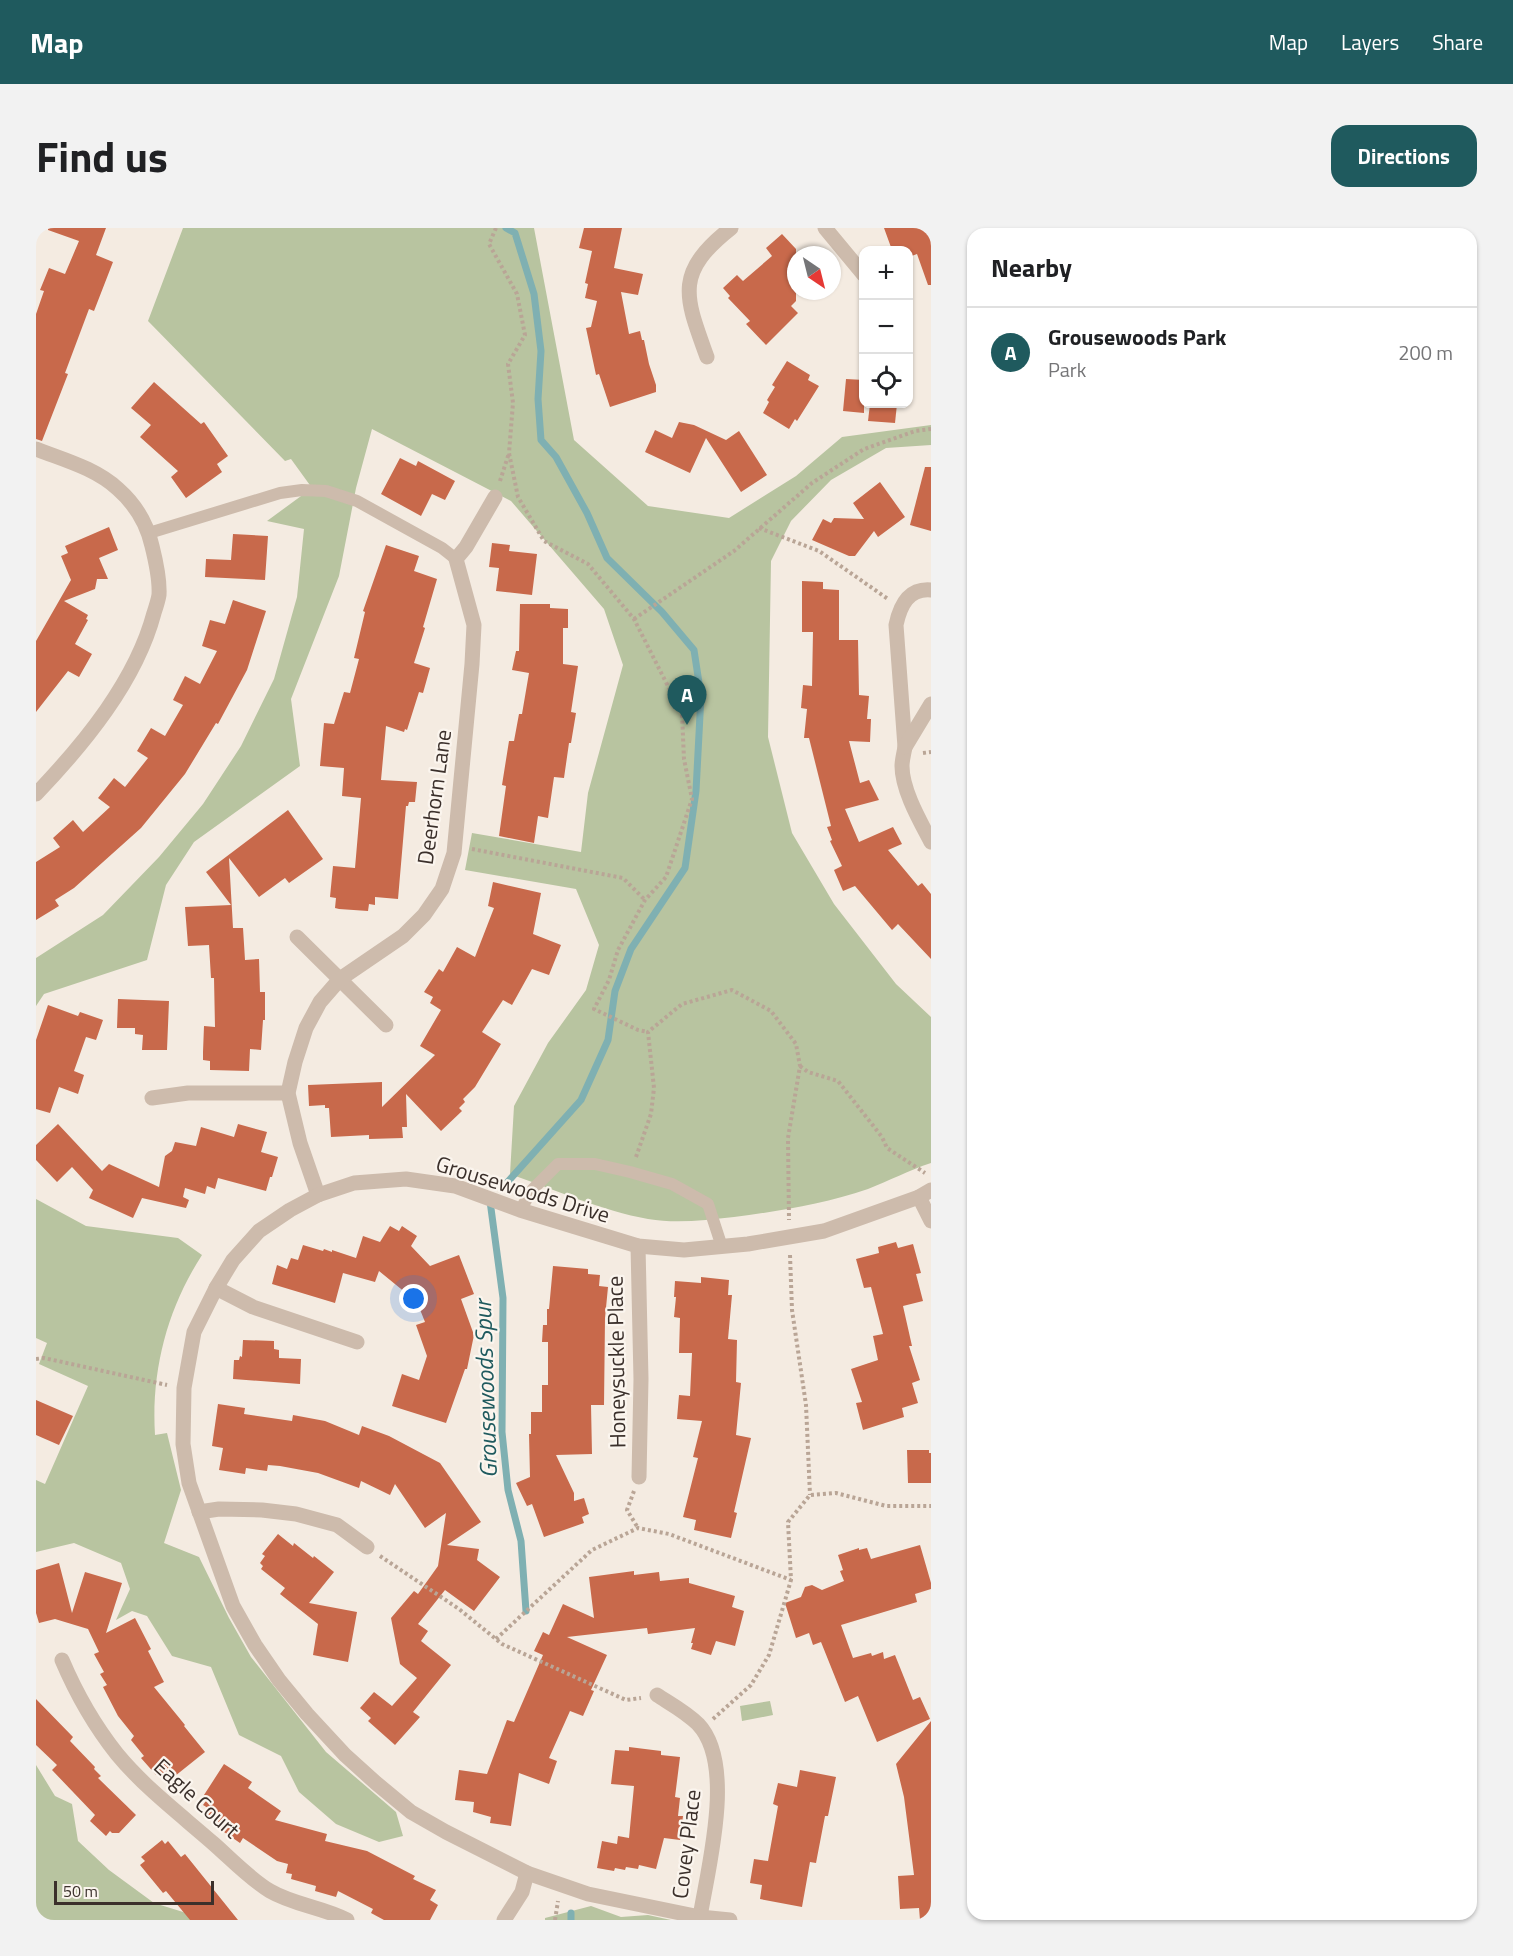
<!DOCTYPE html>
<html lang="en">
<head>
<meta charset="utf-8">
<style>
  :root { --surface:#fff; --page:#f2f2f2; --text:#202124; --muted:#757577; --line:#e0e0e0; --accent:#1f5a5e }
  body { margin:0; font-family:"Titillium Web",sans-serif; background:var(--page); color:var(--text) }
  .controls { position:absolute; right:18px; top:18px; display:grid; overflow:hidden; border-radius:12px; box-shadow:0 2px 4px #0004 }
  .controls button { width:54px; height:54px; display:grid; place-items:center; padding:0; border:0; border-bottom:2px solid var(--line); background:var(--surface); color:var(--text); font:30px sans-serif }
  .compass { position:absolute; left:751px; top:18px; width:54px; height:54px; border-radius:50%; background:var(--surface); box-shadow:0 2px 4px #0004; rotate:145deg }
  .scale { position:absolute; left:18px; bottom:15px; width:160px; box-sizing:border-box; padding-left:6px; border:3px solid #3b302b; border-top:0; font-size:16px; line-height:21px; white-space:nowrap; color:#3b302b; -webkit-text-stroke:4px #fbf5ee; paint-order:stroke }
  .you { position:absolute; left:378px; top:1071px; width:21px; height:21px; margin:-15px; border:4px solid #fff; border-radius:50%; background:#1a73e8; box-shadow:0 0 0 9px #1a73e833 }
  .badge { display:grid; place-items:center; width:39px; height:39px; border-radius:50%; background:var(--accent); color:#fff; font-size:20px; font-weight:700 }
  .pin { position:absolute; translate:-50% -50px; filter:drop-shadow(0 2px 3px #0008) }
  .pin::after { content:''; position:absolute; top:32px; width:21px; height:18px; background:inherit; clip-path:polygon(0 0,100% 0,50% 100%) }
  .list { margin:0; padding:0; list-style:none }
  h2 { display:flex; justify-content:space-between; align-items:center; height:78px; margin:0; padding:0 24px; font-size:26px }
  h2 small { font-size:20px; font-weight:400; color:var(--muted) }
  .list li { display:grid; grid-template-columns:39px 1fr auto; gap:18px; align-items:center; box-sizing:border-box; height:90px; padding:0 24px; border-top:2px solid var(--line) }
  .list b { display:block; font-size:22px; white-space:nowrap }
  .list p { margin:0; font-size:20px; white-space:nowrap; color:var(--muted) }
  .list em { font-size:20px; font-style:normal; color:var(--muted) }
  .icon { flex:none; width:33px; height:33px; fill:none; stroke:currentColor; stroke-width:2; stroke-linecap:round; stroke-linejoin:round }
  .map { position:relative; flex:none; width:895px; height:1692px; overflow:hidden; border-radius:18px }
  header { display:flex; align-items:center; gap:36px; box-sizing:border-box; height:84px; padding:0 30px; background:var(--accent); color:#fff }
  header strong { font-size:28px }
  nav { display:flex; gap:33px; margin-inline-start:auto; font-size:21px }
  .intro { display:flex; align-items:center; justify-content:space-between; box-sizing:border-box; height:144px; padding:0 36px }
  h1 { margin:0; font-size:42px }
  .button { padding:15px 27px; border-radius:18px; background:var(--accent); color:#fff; font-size:21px; font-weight:700 }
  main { display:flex; gap:36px; padding:0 36px }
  aside { flex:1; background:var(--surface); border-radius:18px; box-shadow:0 2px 4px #0004 }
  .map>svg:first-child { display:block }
</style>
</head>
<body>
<header>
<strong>Map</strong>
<nav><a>Map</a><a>Layers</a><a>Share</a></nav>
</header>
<div class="intro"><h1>Find us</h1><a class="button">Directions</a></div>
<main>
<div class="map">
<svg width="895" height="1692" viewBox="0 0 895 1692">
  <rect width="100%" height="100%" fill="#f4ebe1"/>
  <g fill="#b8c4a0">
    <path d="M147,0h351l40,212 74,66 81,12 67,-42 46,-39 89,-12v20l-45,3 -55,32 -40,41 -20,40 -3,176 24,96 42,71 62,80 35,33v146c-22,7 -42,18 -63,26 -44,15 -88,22 -134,28 -29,3 -57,7 -86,2 -45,-8 -95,-30 -138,-45l4,-68 34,-63 38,-53 13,-45 -23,-56 -111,-19 7,-37 109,19 7,-59 35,-128 -19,-56 -93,-108 -139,-72 -16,59 -17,88 -48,123 9,67 -106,76 -28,43 -19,75 -103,34 -8,12v-48l67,-43 56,-58 44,-53 38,-58 33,-67 23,-82 7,-68 -37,-8 45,-33 -21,-29 -6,2 -137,-140z"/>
    <path d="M0,971l50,27 92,12 24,17c-35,54 -51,116 -47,180l12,-2 14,57 -17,53 35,14 30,61 22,39 75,95 70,60 7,24 -24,6 -43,-18 -37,-32 -18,-36 -42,-21 -28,-68 -39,-11 -25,-40 -15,-5 -16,9 14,-31 -9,-26 -47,-20 -38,9v-72l9,4 43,-98 -49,-22 8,-21 -11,-5z"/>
    <path d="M734,1473l3,14 -31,6 -2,-15z"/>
    <path d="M0,1537l19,31 17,8 6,37 31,29 45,33 55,17h-173z"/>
    <path d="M555,1678l30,11 27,-2 23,5h-126v-2z"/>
  </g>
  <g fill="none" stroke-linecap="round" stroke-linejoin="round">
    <g stroke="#7fb0b2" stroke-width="7">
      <path d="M468,958l77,-86 27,-60 7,-49 16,-42 54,-81 11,-77 5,-95 -7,-46 -32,-38 -55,-54 -20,-45 -31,-56 -15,-17 -3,-41 3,-48 -7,-57 -19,-61 -9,-5"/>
      <path d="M454,973l13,97 -1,134 6,58 13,51 5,70"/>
      <path d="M535,1692v-7"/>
    </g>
  </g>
  <g fill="#c8694b">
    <path d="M12,0h58l-10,27 17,7 -19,49 -5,-2 -24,64 3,1 -26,67 -6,-2v-125l8,-23 -4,-1 9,-22 16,6 14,-33 -31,-11z"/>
    <path d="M548,0h38l-8,40 29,6 -5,21 -17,-3 8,42 11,-3 2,9h2l5,24 7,21v7l-46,15 -11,-33 -3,1 -10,-47 5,-1 6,-26 -12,-3 3,-14 -3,-1 7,-32 -13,-3z"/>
    <path d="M848,0h47v57h-3l-11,-31 -8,3v-7h-17z"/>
    <path d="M746,6l14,15v52l-5,5 7,7 -32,32 -20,-21 4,-3 -22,-23 2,-2 -7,-8 14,-13 6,6 29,-25 -6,-8z"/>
    <path d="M751,133l23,14 -2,5 11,6 -22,35 -2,-2 -6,10 -26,-16 6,-11 -2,-2 8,-13 -3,-2z"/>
    <path d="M810,151l18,1v33l-21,-2z"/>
    <path d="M118,154l47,42 3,-2 24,34 -11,8 5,8 -36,26 -15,-21 7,-6 -38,-34 11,-12 -20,-17z"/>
    <path d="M834,176h27l-2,19 -27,-2z"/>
    <path d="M643,194l15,3 32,15 13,-9 28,44 -26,17 -35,-54 -16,35 -45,-21 10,-22 17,8z"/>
    <path d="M364,230l16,8 2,-5 37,20 -10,19 -13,-6 -11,22 -40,-22z"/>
    <path d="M889,239h6v64l-21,-6z"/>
    <path d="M844,254l25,35 -27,20 -4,-6 -19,25h-6l-37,-16 11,-21 8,4 3,-5 30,1 -11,-16z"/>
    <path d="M73,299l9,23 -19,8 9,21h-11l-2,10 -31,12 24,14 -2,4 2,1 -13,24 17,10 -13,23 -11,-6 -32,41v-71l35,-61 -10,-24 7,-3 -3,-7z"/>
    <path d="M197,306l35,2 -3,44 -60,-3 1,-18 25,1z"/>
    <path d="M456,315l18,2 -1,6 28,3 -5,41 -36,-4 3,-23 -10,-1z"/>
    <path d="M350,317l33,11 -5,15 23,8 -14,48 2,1 -11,35 16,5 -7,25 -4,-1 -12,38 -2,-1 -1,3 -18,-6 -5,54 36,2 -2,20h-6l-1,4h-2l-8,93 -23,-2v8l-6,-1 -1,7 -29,-2 -4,-1 1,-10 -6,-1 3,-31 22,2 6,-70 -19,-2 2,-28 -24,-2 4,-43 10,1 10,-32 6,1 9,-34 -5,-1 11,-46 -2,-1z"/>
    <path d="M766,353l21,1v7l16,1v50h19l1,55 10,1 -2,23h4l-1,23 -21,-1 11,42 9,-3 10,20 -34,9 14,33 34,-15 9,17 -14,6 30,36 4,-3 9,11v65l-33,-35 -6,6 -37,-44 -12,5 -9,-21 8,-4 -12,-25 2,-1 -5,-13 4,-1 -22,-88h-5l3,-29 -6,-1 2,-23 9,1 1,-54h-11z"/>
    <path d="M197,372l33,11 -19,59 -29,54 -2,-1 -31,51 -44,54 -67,60 -19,12 4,6 -23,14v-58l24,-15 -7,-9 20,-18 10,12 27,-25 -12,-9 16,-20 11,9 23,-29 -11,-7 14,-23 14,8 18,-31 -10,-5 12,-24 15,8 17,-33 -15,-5 8,-26 15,4z"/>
    <path d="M484,376h30v4l18,1v19h-5v36l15,2 -7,46 5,1 -5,30h-2l-5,35 -10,-1 -6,41 -10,-2 -4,27 -35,-7 7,-50 -4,-1 7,-44h5l5,-27h3l7,-41 -17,-3 4,-19h3z"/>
    <path d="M252,582l35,49 -34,24 -4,-5 -26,19 -30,-39 4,70h10l2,32 14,-1 1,33h5v28h-2l-2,30 -11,-1 -1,22 -39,-1v-9l-7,-1v-8l1,-26 11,1 -1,-49h-3l-2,-33 -21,1 -3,-39 46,-2 -25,-33z"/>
    <path d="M457,654l48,11 -8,41 28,11 -12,30 -17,-6 -20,36 -9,-5 -21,32 19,12 -26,43 -12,12 2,3 -6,6 3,3 -21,20 -35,-37 1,33h-5l1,11 -34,1v-4l-38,2 -2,-29h-4v-3l-16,1 -1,-21 74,-3v25l53,-52 -15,-9 21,-36 -11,-7 3,-6 -9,-5 15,-23 4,3 14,-25 18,10 19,-49 -6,-2z"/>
    <path d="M82,771l51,2 -2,49h-25l1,-15 -8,-1v-6h-18z"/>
    <path d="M12,777l30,11 2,-4 23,8 -7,20 -10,-3 -12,34 10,4 -6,19 -19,-7 -9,26 -14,-4v-69z"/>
    <path d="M22,896l44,47 7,-7 50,23 6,-31 7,-5 3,-9 21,4 5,-19 33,10 4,-13 29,8 -6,20 17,5 -6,20h-2l-4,14 -48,-13 -3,11 -8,-3 -2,8 -20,-6 -2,9 6,3 -3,8 -44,-10 -9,20 -44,-20 4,-8 -21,-23 -15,15 -21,-22v-15z"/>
    <path d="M354,998l9,5 3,-5 15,10 -6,10 19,20 29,-11 15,39 -13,5 13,36 -7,34h-2l-19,54 -54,-17 10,-32 17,6 8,-24 -11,-31 9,-3 -8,-20 -38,-31 -4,11 -32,-9 -8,30 -63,-19 5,-19 10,4 4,-11 7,2 5,-15 20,6 1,-2 8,3v-2l24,8 7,-22 17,6z"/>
    <path d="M860,1014l2,6 15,-4 8,29 -5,1 7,27 -20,5 9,40h-3l11,34 -8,3 6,20 -16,5 2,9 -41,13 -7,-27 6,-1 -11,-33 27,-9 -5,-24 10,-2 -12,-47 -7,1 -8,-29 23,-6 -1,-6z"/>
    <path d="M517,1038l35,3v5l12,1 -1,11 9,1 -3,31 -1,87h-13l1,49 -36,1 18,38v8l10,-3 5,16 -7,3 2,6 -40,14 -12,-33 -5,2 -11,-23 14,-6 -1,-43h2v-22h11v-27h6v-43h-6l1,-17h4v-16h2z"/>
    <path d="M665,1049l28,3 -1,15h4l-4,44 9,1 -1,42 5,1 -5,52 15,3 -17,74 3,1 -6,25 -37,-8 2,-10 -13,-3 15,-59 -5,-1 9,-36 -25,-2 2,-24 11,1 2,-43h-13l1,-35 -6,-1 2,-20h-2l1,-16 26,2z"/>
    <path d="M207,1112l31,1v8l5,1v8l22,1 -1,25 -67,-5 1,-19h5l1,-4 2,1z"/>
    <path d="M0,1172l37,16 -14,29 -23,-10z"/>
    <path d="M182,1176l27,4 -1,6 48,7 1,-6 32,6 34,14 3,-9 27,10 51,27 41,59 -34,23 32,4 -2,11 23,17 -26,34 -29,-21 -27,34 10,7 -7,10 30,24 -38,47 7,5 -25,28 -27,-24 3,-3 -11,-10 14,-16 18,14 25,-28 -17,-14 -9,-46 23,-27 4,3 20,-28 8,-53 -21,15 -30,-44 -5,11 -29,-14 -2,7 -41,-15 -38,-7 -12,-1 -1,6 -21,-3 -1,6 -26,-4 4,-22 -11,-2z"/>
    <path d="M871,1222h22v3h2v30h-23z"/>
    <path d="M242,1306l15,12 1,-3 19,15 1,-2 20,16 -25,31 48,9 -9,50 -35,-7 5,-31 -38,-30 5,-6 -24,-19 2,-3 -3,-3 5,-7 -3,-2z"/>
    <path d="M884,1317l11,38v6l-16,5 2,8 -76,23 12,33 18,-5 1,3 11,-4 1,7 11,-4 18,45 7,-3 10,22 -53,23 -19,-46 -13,6 -24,-60 -8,3 -4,-12 -13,5 -11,-35 16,-6 4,-10 7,-2 10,5 22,-9 -4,-10 3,-1 -5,-15 21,-7v2l8,-2 4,11z"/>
    <path d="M23,1335l13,50 13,-41 37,11 -16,50 29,-15 16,31 -3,2 16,31 -10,5 31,38 -1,1 21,26 -30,24 -4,-4 -7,6 -5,-6 -3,3 -15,-17 3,-2 -13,-16 3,-4 -16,-20 -15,-29 4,-2 -7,-11 4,-2 -10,-18 5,-2 -11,-23 -33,-10 -16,4 -3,-10v-43z"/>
    <path d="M598,1343v4l25,-3 1,9 29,-3v5l46,13 -3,11 12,4 -9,35 -19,-5 -5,14 -20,-6 2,-6h-2l4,-15 -47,6 -1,-6 -80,9 40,18 -16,35 3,1 -11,25 -13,-5 -21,47 8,3 -8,23 -30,-11 -8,53 -21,-3 1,-6 -18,-5 1,-10 -19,-2 4,-30 28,4 20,-54 7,2 29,-67 -9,-4 9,-19 6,3 14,-31 31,14 -5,-41z"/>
    <path d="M0,1471l37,38 -3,4 25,26 -1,2 7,7 -3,2 38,37 -17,18h-7l-2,-2 -4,5 -16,-15 5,-6 -43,-45 5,-5 -21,-20z"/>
    <path d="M895,1493v198l-11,1 -1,-12 -19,1 -2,-33 16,-1 -10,-78 -8,-33z"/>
    <path d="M593,1519l32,4v4l19,2 -5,40 5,1 -2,18h5l-3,24 -16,-2 -8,31 -17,-4 -1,4 -12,-2 -1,3 -10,-2 -1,3 -17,-3 5,-27 15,3 1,-8 11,2 5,-52 -23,-2 4,-34 14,1z"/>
    <path d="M188,1536l28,18 -4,6 33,23 -6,9 52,14 -2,7 42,10 48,25 -2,3 23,11 -6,10 8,5 -8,15h-46l-13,-7 2,-4 -35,-18 -2,6 -21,-6 1,-5 -25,-7 1,-5 -6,-1 2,-9 -11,-3 -34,-23 -3,5 -16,-11 3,-4 -22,-15 3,-5 -5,-3 5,-7 -4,-3z"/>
    <path d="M764,1542l36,7 -8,39h-3l-9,47 -6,-1 -8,45 -42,-8 2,-14 -12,-2 4,-24 14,2 10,-55 -5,-2 5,-21 19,4z"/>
    <path d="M126,1612l3,4 3,-3 13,16 4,-3 53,66h-48l-24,-29 -3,2 -23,-28 5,-4 -4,-4z"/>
  </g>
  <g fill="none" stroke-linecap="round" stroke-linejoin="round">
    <g stroke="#b9a596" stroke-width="4" stroke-dasharray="3 3" stroke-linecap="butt">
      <path d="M460,0l-7,16 28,50 8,41 -17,29 5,39 -4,50 9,44 26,44 44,23 46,55 48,95 2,45 8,40 -26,78 -21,23 -27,50 -9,30 -15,29 44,21 10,2"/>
      <path d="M464,253l9,-28"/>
      <path d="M723,300l60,23 69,48"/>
      <path d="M598,391l100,-68 78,-68 52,-34 51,-18 16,-2"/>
      <path d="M887,525l8,-1"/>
      <path d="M436,621l151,29 22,22"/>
      <path d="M764,838l8,6 30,9 44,56 5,11 38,25"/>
      <path d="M600,929l15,-43 3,-26 -6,-56 34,-28 50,-14 39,21 25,33 4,22 -12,72 1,82"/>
      <path d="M754,1027l2,55 14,95 4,90"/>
      <path d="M0,1131l8,-1 123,27"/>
      <path d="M598,1263l-7,19 11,18"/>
      <path d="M344,1328l79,53 43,35 124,56 15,-2"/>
      <path d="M460,1411l96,-89 46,-22 31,6 122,46"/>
      <path d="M677,1491l38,-34 18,-30 22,-75 -3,-58 22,-27 26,-2 50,13h45"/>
      <path d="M519,1692l3,-19"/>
    </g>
    <g stroke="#cdbbac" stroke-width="12">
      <path d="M113,305l131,-40 22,-3 24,1 31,10 85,47 14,11"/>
      <path d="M484,982l13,-21 25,-25h37l35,8 42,12 36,20 14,43"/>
    </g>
    <g stroke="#cdbbac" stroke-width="15">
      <path d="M789,0l39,47"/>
      <path d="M671,129c-22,-61 -33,-84 24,-129"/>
      <path d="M0,221c28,11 59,19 82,40 17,15 29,35 34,57 4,16 8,33 7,49 -1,6 -3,12 -5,18 -18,68 -70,131 -118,181"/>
      <path d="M895,362c-23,-2 -31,16 -35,35l9,122c-1,6 -3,13 -3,19 0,24 18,55 29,76"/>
      <path d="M869,519l26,-43"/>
      <path d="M261,709l89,88"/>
      <path d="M116,870l36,-5h100"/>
      <path d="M282,967l-18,-52 -12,-50 7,-31 11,-34 14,-26 20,-23 63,-43 21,-21 18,-26 12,-36 18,-189 2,-39 -18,-66 10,-12 29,-50"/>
      <path d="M883,969l12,24"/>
      <path d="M602,1018l3,133 -2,98"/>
      <path d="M180,1060l37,19 104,35"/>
      <path d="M163,1284l20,-3 43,1 34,4 41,11 30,22"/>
      <path d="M26,1432c14,33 32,65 55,94 28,34 64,61 97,90 18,16 36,35 56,47 24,14 52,16 77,29"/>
      <path d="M621,1467c14,9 29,17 41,29 38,40 10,143 2,193"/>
      <path d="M468,1692l18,-28 5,-19"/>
      <path d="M694,1692l-30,-3 -112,-23 -61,-21 -81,-41 -35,-20 -35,-29 -31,-28 -38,-41 -28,-34 -24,-35 -22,-39 -44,-123 -6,-39 1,-56 10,-56 22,-44 17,-28 26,-29 31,-21 28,-15 36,-12 52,-4 49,7 65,24 118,36 46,4 64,-6 76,-13 95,-34 12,-7"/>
    </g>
  </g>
  <g text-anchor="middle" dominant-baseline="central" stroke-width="4.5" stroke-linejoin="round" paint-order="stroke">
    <g font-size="22" fill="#3b302b" stroke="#fbf5ee">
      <text transform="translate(398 569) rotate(-82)">Deerhorn Lane</text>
      <text transform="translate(487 961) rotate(17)">Grousewoods Drive</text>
      <text transform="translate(580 1134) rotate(-91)">Honeysuckle Place</text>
      <text transform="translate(161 1570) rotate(42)">Eagle Court</text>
      <text transform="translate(650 1616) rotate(-83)">Covey Place</text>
    </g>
    <g font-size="24" font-style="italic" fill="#1f5a5e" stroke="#fbf5ee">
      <text transform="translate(449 1161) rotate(-92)">Grousewoods Spur</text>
    </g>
  </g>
</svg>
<div class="controls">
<button>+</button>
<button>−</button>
<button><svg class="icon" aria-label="locate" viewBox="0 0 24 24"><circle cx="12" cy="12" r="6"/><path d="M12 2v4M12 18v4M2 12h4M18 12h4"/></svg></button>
</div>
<svg class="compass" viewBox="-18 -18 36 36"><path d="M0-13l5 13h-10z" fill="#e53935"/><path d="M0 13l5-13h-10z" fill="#757577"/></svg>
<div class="scale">50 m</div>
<div class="you"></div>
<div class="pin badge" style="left:651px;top:497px">A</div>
</div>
<aside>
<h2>Nearby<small></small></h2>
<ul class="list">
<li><span class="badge">A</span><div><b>Grousewoods Park</b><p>Park</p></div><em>200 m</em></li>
</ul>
</aside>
</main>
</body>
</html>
